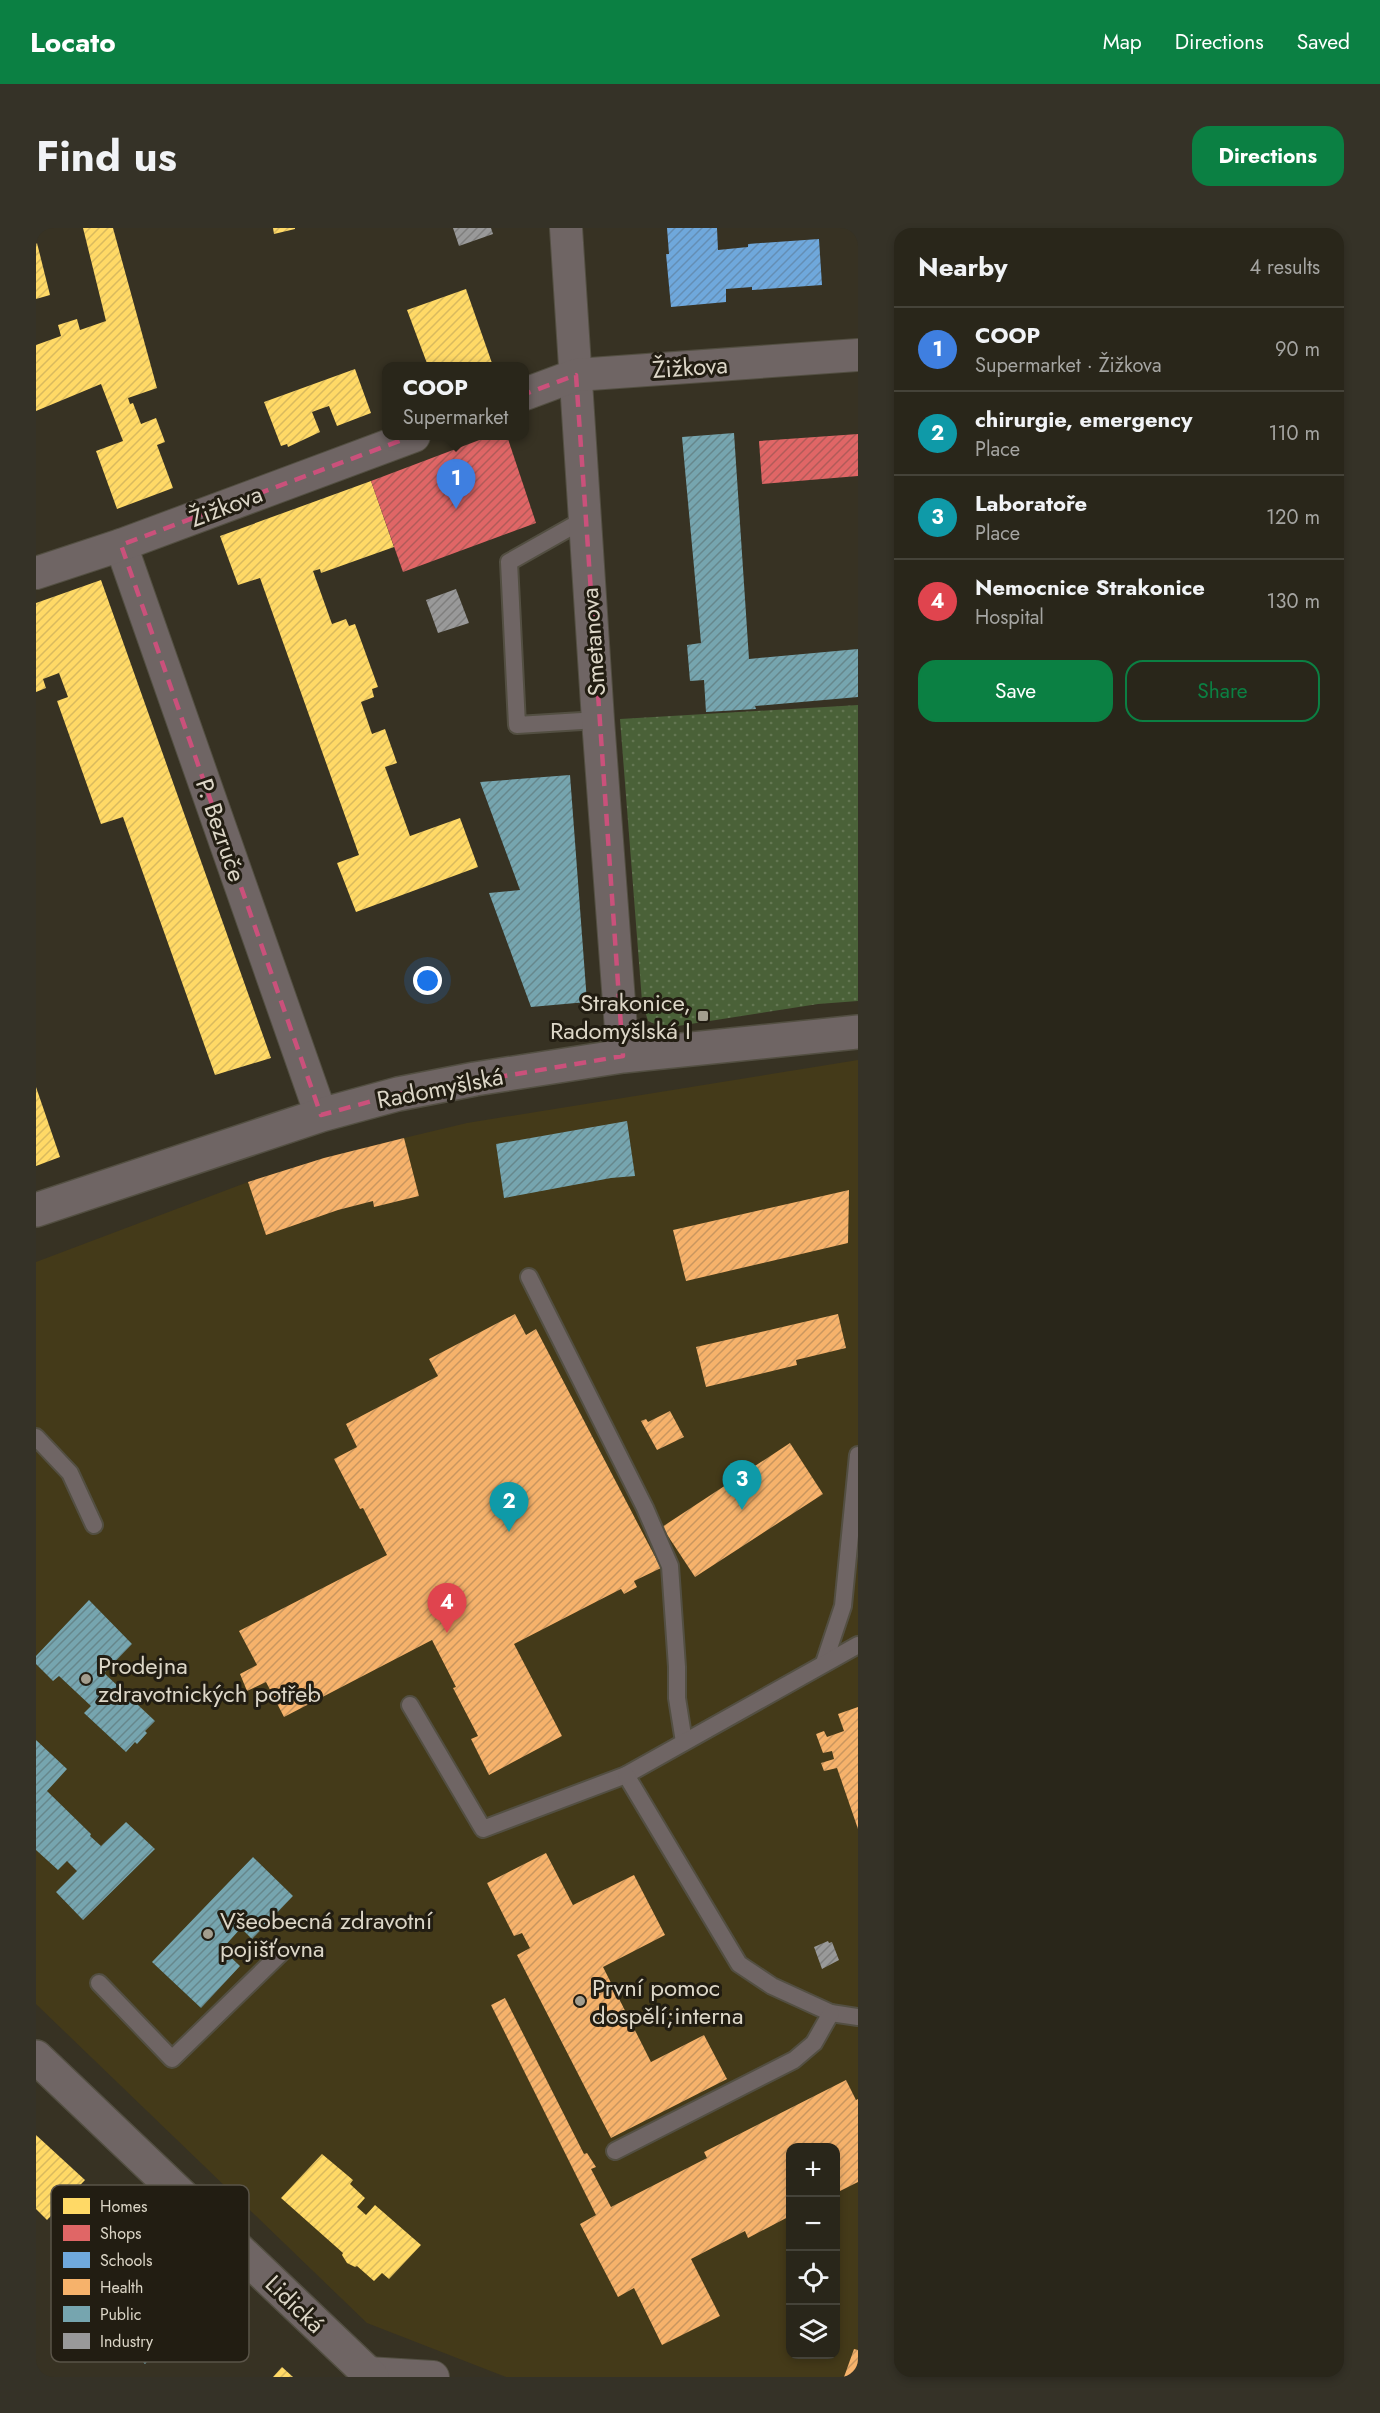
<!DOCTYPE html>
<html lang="en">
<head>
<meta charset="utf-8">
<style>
  :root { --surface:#29261a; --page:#353227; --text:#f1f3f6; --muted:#a5a5a2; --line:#454339; --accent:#0b8043 }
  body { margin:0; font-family:Jost,sans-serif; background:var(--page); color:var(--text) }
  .controls { position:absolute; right:18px; bottom:18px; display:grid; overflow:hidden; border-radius:12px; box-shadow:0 3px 9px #0003 }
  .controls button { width:54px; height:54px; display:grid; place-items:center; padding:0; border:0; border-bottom:2px solid var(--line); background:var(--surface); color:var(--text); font:30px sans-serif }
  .you { position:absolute; left:392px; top:753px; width:21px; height:21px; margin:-15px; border:4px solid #fff; border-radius:50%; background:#1a73e8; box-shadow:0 0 0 9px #1a73e833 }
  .badge { display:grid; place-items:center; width:39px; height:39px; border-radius:50%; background:var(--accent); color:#fff; font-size:20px; font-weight:700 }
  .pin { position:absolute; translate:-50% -50px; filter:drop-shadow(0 2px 3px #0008) }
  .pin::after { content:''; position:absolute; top:32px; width:21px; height:18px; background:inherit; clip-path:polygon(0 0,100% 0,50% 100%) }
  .popup { position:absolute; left:346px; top:134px; width:147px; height:78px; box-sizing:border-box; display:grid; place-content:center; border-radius:12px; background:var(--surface); filter:drop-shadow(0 2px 4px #0005); font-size:20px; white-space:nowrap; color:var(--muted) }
  .popup b { font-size:22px; color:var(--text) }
  .popup::after { content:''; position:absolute; left:50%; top:100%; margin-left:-12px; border:12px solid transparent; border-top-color:var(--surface) }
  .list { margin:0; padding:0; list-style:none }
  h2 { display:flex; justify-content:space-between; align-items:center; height:78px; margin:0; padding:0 24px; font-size:26px }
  h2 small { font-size:20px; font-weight:400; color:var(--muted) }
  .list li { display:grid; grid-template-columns:39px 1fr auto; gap:18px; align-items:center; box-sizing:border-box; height:84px; padding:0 24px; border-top:2px solid var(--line) }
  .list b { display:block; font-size:22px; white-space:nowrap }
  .list p { margin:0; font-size:20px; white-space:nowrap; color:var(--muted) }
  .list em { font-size:20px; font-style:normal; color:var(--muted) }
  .actions { display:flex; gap:12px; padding:18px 24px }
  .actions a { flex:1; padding:14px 0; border:2px solid var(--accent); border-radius:18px; text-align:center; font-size:21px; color:var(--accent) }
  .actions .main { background:var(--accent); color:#fff }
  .icon { flex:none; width:33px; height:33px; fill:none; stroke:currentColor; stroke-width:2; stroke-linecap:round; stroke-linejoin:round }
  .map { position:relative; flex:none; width:822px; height:2149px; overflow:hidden; border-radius:18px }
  header { display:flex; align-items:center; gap:36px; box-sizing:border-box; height:84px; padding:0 30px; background:var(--accent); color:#fff }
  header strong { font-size:28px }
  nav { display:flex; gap:33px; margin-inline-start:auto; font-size:21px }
  .intro { display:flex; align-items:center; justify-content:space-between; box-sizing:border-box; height:144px; padding:0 36px }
  h1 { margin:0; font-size:42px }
  .button { padding:15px 27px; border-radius:18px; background:var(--accent); color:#fff; font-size:21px; font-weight:700 }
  main { display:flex; gap:36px; padding:0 36px }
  aside { flex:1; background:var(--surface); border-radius:18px; box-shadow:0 3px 9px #0003 }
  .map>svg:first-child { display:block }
</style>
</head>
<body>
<header>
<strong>Locato</strong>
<nav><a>Map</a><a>Directions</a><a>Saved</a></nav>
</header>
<div class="intro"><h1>Find us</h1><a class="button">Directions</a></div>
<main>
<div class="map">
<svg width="822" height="2149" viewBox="0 0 822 2149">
  <defs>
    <pattern id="park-dots" width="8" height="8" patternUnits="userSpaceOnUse" patternTransform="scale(1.5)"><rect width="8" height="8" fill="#4a6138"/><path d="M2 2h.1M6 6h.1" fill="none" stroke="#647753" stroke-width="1.8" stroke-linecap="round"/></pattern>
    <pattern id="homes-hatch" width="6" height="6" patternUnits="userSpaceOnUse" patternTransform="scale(1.5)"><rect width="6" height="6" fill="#ffd966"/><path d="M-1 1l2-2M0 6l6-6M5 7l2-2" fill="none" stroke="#d9ba5e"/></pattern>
    <pattern id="shops-hatch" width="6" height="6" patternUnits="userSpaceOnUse" patternTransform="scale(1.5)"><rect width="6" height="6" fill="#e06666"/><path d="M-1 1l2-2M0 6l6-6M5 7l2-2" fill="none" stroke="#b15b59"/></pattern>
    <pattern id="schools-hatch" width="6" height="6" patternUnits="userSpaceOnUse" patternTransform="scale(1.5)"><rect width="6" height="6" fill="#6fa8dc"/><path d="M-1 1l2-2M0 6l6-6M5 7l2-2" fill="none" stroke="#648eb4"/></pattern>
    <pattern id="health-hatch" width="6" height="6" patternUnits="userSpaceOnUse" patternTransform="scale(1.5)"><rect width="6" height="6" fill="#f6b26b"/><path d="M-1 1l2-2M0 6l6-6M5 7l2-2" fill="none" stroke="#c9965f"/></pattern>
    <pattern id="public-hatch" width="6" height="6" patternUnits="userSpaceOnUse" patternTransform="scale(1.5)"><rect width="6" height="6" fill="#76a5af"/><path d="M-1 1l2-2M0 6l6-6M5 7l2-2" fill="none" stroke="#66878c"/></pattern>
    <pattern id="industry-hatch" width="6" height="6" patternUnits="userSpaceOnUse" patternTransform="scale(1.5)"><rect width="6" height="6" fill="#999"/><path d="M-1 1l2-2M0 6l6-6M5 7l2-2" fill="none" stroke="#7f7e7d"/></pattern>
  </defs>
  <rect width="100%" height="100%" fill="#373223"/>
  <path fill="#443a19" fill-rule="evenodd" d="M822,832v1317h-352l-139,-54 -331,-319v-742l212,-80 76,-24 80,-20 63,-15zM754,1920h46v206h-46z"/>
  <path fill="url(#park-dots)" d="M822,477v296l-40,3 -153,24 -17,-7 -6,-20 -22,-282z"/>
  <g fill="url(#homes-hatch)">
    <path d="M47,0h30l44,160 -29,10 2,6 3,-1 8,21 15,-6 9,24 -8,3 16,43 -56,21 -21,-58 27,-10 -22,-57 -65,27v-66l25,-9 -3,-11 19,-6 3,11 26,-9z"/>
    <path d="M237,0h22v1l-21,5z"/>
    <path d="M1,15l13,52 -14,4v-55z"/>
    <path d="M430,61l27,77h-65l-21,-56z"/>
    <path d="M319,141l16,44 -34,13 -8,-20 -6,2 -11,4 8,20 -32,15 -1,-3 -6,2 -17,-44z"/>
    <path d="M335,253l23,66 -73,26 -1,-4 -7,2 19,53 14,-5 3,7 6,-2 23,63 -6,2 2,8 -13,5 11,32 13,-5 12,34 -12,4 25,69 50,-18 18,49 -122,45 -19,-49 22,-8 -99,-277 -22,7 -18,-49z"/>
    <path d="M65,352l170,478 -56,17 -92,-258 -22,7 -44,-123 11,-4 -9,-24 -16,6 3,9 -10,4v-89z"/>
    <path d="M0,859l24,70 -24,9z"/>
    <path d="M0,1907l49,45 -38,40 -11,-11z"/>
    <path d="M286,1926l31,26 -3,4 15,14 -8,9 9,8 9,-10 46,40 -32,34 -7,-6 -8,8 -17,-15 -2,1 -8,-4 -5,-8 1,-2 -62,-55z"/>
    <path d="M246,2139l11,10h-20z"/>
  </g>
  <g fill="url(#shops-hatch)">
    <path d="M822,206v42l-96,8 -3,-43z"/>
    <path d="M454,208h17l29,87 -133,49 -32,-91z"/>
  </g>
  <path fill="url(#schools-hatch)" d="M631,0h50l1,22 30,-3v-3l71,-5 3,46 -70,5v-3l-26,2v13l-55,5 -5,-53h3z"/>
  <g fill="url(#health-hatch)">
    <path d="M368,910l15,58 -45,11 -1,-6 -35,9 -72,25 -18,-53 76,-24z"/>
    <path d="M813,962l-1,53 -162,38 -13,-51z"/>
    <path d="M479,1086l11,21 10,-6 125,239 -27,13 3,6 -13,7 -3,-5 -107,55 48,92 -73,39 -18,-36 7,-3 -25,-48 3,-1 -24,-47 -148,77 -18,-35 -19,9 -7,-17 17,-9 -18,-34 148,-76 -24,-47 -3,1 -26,-50 23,-12 -11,-23 92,-48 -9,-17z"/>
    <path d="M802,1086l8,34 -50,12 1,5 -91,22 -10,-40z"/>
    <path d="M634,1183l14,26 -27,13 -16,-29 5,-2 2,3z"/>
    <path d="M754,1215l33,51 -128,83 -33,-50z"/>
    <path d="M822,1479v122l-21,-61 -13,3 -3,-8 13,-4 -2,-8 -9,2 -7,-19 8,-3 3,6 17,-6 -6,-17z"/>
    <path d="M510,1625l27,52 61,-30 31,60 -62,32 48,95 53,-27 23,44 -116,59 -94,-183 13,-7 -8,-15 -8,3 -27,-53z"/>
    <path d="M469,1770l79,156 3,-1 9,14 -5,2 20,38 96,-49 -3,-6 142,-72 10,20 2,-1v83l-22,11v-45h-46v68l-42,22 -3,-7 -54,28 29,57 -58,29 -28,-57 -16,9 -38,-73 16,-9 -105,-210z"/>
    <path d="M818,2121l4,1v27h-14z"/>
  </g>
  <g fill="url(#public-hatch)">
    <path d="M698,205l15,226 109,-10v48l-103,9 1,3 -50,3 -2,-32 -14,1 -3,-36 14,-2 -19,-206z"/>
    <path d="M534,547l17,227 -56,5 -42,-114 31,-3 -40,-108z"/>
    <path d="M591,893l8,55 -24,2 -107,20 -8,-54z"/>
    <path d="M53,1372l43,44 -28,29 51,48 -10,10 2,2 -10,11 -2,-2 -9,10 -42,-39 7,-7 -32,-30 -6,5 -17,-17v-8z"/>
    <path d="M0,1512l31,29 -20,22 44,43 -1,2 11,10 25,-24 29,27 -72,71 -27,-28 21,-21 -10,-10 -9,9 -22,-20z"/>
    <path d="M217,1629l40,39 -41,43 -11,-11 -19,21 18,17 -39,42 -49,-46z"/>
    <path d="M115,2034l40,38 9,-10 25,23 -36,37 -16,-16 -28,30 -41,-40 36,-37 -7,-7z"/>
  </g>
  <g fill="url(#industry-hatch)">
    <path d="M417,0h38l2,6 -34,12z"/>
    <path d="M420,361l13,34 -31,10 -12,-33z"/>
    <path d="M792,1713l1,2 3,-1 7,18 -17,9 -8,-22z"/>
  </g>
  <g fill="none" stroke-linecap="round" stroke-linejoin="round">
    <defs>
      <g id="service">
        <path d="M549,291l-76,43 8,163 81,-5"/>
        <path d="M493,1049l116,231 25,58 7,101v31l7,44"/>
        <path d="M0,1209l34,36 24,52"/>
        <path d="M788,1435l19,-57 15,-151"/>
        <path d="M374,1477l73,124 143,-54 232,-130"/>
        <path d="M590,1547l113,189 33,22 59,27 27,4"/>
        <path d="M63,1755l73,76 109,-106"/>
        <path d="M579,1923l179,-91 20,-17 17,-30"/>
      </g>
      <g id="minor">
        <path d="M530,0l32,492 25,336"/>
        <path d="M489,166l51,-19 282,-20"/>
        <path d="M85,317l200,570"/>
        <path d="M0,345l85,-28 293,-109"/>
        <path d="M331,2145l66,4"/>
      </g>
      <g id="tertiary">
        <path d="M0,982l285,-95 77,-21 77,-15 148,-23 235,-24"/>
        <path d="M0,1829l336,320"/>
      </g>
    </defs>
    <use href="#service" stroke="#534f42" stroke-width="20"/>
    <use href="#minor" stroke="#534f42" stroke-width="34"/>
    <use href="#tertiary" stroke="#534f42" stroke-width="36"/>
    <use href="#service" stroke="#6f6564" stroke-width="16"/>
    <use href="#minor" stroke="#6f6564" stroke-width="32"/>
    <use href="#tertiary" stroke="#6f6564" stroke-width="33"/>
  </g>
  <path fill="none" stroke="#ca517b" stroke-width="4.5" stroke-dasharray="12 8" stroke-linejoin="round" d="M540,147l47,681 -225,38 -77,21 -200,-570z"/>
  <g fill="#a29d8e" stroke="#221d12" stroke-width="2">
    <rect x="661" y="782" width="12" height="12" rx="3"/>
    <circle cx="50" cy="1451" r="6"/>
    <circle cx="172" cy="1706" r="6"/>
    <circle cx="544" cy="1773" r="6"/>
  </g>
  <g text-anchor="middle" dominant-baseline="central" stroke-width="6" stroke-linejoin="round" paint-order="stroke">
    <g font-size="24" fill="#dcd6c7" stroke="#221d12">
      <text transform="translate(654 139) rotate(-4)">Žižkova</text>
      <text transform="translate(190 278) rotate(-21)">Žižkova</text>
      <text transform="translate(557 414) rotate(-94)">Smetanova</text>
      <text transform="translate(185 602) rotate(71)">P. Bezruče</text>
      <text transform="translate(404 860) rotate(-11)">Radomyšlská</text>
      <text transform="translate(259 2076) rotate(44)">Lidická</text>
    </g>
    <g font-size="24" fill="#dcd6c7" stroke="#221d12" text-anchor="start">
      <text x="655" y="774" text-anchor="end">Strakonice,<tspan x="655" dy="28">Radomyšlská I</tspan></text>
      <text x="62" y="1437">Prodejna<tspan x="62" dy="28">zdravotnických potřeb</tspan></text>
      <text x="184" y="1692">Všeobecná zdravotní<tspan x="184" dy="28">pojišťovna</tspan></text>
      <text x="556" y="1759">První pomoc<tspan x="556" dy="28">dospělí;interna</tspan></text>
    </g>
  </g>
  <rect x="15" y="1957" width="198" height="177" rx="9" fill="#221d12" stroke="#5a5448" stroke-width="1.5"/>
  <rect x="27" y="1970" width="27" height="16" fill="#ffd966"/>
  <rect x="27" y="1997" width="27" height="16" fill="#e06666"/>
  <rect x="27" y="2024" width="27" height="16" fill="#6fa8dc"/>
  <rect x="27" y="2051" width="27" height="16" fill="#f6b26b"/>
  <rect x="27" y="2078" width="27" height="16" fill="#76a5af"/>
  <rect x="27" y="2105" width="27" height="16" fill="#999"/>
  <g font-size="16" fill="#dcd6c7">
    <text x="64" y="1984">Homes</text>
    <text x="64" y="2011">Shops</text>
    <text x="64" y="2038">Schools</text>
    <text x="64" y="2065">Health</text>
    <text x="64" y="2092">Public</text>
    <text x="64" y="2119">Industry</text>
  </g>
</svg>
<div class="controls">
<button>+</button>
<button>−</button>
<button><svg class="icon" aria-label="locate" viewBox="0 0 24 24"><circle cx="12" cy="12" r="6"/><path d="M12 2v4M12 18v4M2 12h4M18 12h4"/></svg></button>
<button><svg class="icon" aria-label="layers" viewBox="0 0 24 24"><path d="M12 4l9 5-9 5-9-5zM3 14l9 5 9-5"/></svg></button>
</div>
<div class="you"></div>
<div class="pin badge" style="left:420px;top:281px;background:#3f7fe0">1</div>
<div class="popup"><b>COOP</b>Supermarket</div>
<div class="pin badge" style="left:473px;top:1304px;background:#0f9aa8">2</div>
<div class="pin badge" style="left:706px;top:1282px;background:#0f9aa8">3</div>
<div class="pin badge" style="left:411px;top:1405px;background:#e0444e">4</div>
</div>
<aside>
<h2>Nearby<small>4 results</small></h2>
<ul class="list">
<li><span class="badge" style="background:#3f7fe0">1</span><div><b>COOP</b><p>Supermarket · Žižkova</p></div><em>90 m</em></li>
<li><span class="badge" style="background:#0f9aa8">2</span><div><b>chirurgie, emergency</b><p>Place</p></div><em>110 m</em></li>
<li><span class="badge" style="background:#0f9aa8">3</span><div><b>Laboratoře</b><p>Place</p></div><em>120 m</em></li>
<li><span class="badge" style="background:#e0444e">4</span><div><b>Nemocnice Strakonice</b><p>Hospital</p></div><em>130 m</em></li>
</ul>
<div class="actions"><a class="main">Save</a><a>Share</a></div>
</aside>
</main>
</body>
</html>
